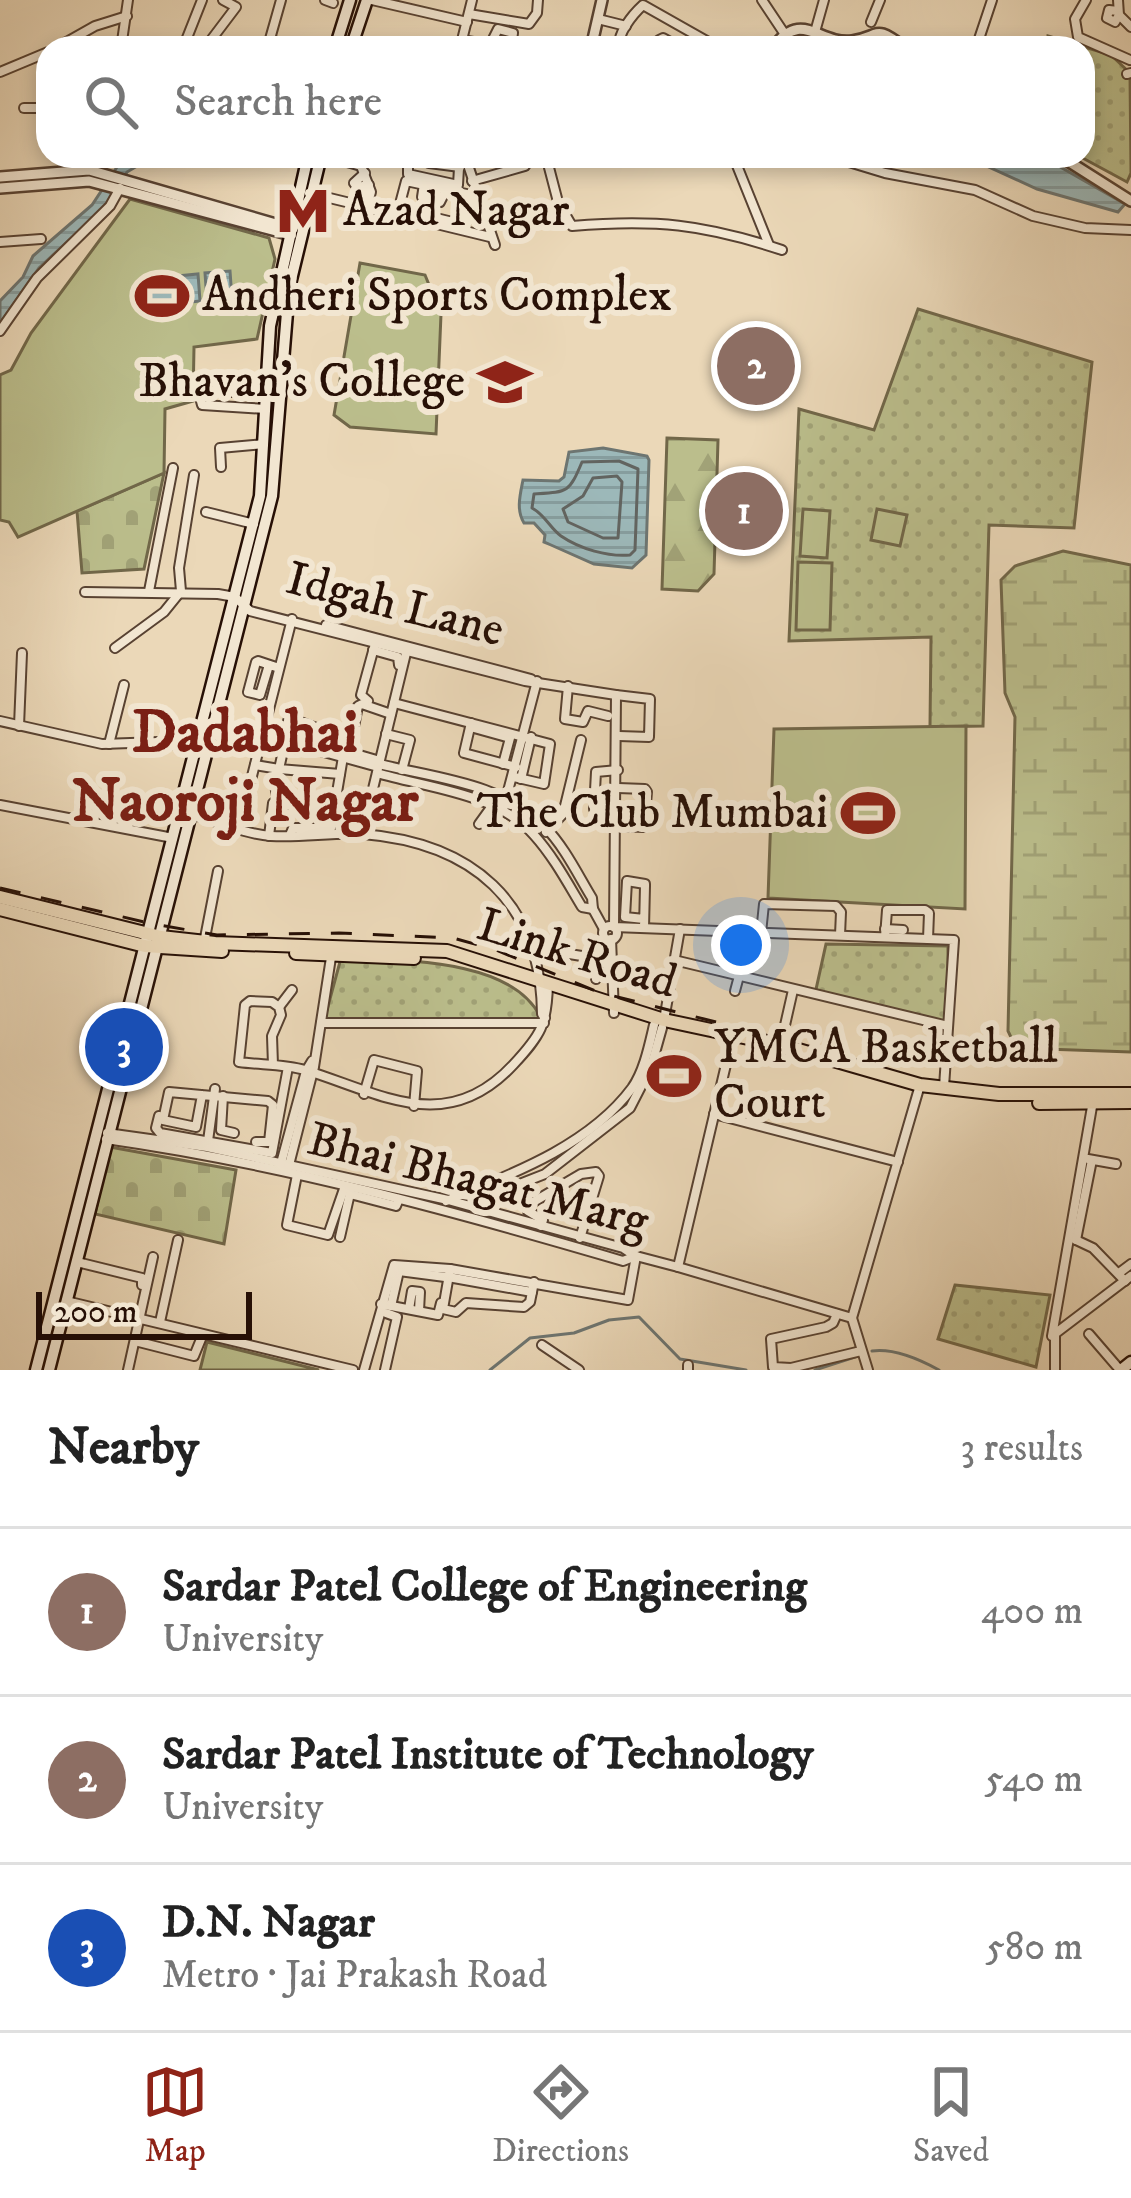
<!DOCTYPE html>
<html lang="en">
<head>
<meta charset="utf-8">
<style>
  :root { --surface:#fff; --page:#f2f2f2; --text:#222; --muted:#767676; --line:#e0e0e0; --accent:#8f2418 }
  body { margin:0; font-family:"IM FELL DW Pica",serif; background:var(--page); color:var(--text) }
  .scale { position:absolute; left:36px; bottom:30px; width:216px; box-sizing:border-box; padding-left:12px; border:6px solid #271006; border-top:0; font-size:33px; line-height:42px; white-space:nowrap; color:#271006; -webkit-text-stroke:9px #f2e6d1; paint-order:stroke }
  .you { position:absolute; left:741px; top:945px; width:42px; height:42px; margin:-30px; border:9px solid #fff; border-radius:50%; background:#1a73e8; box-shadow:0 0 0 18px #1a73e833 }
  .badge { display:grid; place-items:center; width:78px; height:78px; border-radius:50%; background:var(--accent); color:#fff; font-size:39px; font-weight:700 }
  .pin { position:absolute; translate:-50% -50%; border:6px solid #fff; box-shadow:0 3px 12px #0006 }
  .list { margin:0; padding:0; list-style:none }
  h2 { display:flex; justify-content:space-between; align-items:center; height:156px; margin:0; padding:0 48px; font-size:51px }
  h2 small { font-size:39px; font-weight:400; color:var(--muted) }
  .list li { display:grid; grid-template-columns:78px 1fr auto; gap:36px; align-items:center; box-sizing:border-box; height:168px; padding:0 48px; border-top:3px solid var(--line) }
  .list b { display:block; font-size:45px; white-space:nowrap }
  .list p { margin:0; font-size:39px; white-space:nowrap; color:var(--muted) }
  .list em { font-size:39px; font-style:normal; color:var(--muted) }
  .icon { flex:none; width:66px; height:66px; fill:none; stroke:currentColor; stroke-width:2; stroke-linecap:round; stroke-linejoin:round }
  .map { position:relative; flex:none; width:1131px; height:1370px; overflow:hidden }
  .search { position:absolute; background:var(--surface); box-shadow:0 6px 18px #0003; left:36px; right:36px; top:36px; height:132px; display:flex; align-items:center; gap:30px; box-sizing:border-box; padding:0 42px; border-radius:36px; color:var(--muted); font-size:45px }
  .sheet { height:660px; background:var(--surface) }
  nav { display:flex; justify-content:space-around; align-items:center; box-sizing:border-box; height:168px; border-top:3px solid var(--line); background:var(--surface); font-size:33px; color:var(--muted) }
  nav a { display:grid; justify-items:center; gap:6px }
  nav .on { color:var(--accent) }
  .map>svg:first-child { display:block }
</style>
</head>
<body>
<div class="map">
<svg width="1131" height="1370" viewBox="0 0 1131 1370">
  <defs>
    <pattern id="green-dots" width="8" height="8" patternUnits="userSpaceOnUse" patternTransform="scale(3)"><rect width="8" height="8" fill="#bbbe8c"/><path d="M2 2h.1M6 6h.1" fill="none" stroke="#a1a277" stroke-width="1.8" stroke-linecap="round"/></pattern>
    <pattern id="forest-firs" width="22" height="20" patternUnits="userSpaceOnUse" patternTransform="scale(3)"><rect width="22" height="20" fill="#bbbe8c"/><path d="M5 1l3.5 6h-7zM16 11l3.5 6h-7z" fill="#a1a277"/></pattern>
    <pattern id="wetland-marsh" width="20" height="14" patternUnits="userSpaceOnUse" patternTransform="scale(3)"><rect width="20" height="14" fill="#bbbe8c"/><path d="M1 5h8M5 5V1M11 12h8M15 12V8" fill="none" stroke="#a1a277"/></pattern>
    <pattern id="cemetery-stones" width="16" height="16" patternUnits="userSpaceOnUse" patternTransform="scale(3)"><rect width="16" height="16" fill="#bbbe8c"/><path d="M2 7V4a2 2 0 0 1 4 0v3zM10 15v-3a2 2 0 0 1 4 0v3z" fill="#a1a277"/></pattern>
    <pattern id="water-rules" width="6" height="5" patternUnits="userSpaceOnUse" patternTransform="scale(3)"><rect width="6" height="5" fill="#9cb8b9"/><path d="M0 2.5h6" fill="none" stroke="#869d9e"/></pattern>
  </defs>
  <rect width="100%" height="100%" fill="#ebd8b8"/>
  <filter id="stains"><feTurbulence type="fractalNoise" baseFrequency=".00167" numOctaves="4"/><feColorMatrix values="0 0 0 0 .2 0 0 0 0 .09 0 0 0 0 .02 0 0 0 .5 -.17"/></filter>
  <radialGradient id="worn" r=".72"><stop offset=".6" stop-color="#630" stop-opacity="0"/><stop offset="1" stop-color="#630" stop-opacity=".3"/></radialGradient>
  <g fill="url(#green-dots)" stroke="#716749" stroke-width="3">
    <path d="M1048,36l63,19 19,18 1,100 -4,9 -48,-26h4v-108h-36z"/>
    <path d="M918,309l174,53 -18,166 -85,-3 -6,201 -53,1 1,-90 -142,4 10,-232 75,21z"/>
    <path d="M826,944l122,2v80l-133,-32z"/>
    <path d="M341,958c59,3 168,-1 199,58l-2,3 -214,2z"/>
    <path d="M955,1285l95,10 -14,72 -98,-28z"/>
  </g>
  <path fill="url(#forest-firs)" stroke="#716749" stroke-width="3" d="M667,438l51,2 -4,134 -16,17 -36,-2z"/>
  <path fill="url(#wetland-marsh)" stroke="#716749" stroke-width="3" d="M1063,551l68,14v487l-115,-4 -8,-17 7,-314 -10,-24 -4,-113 14,-14z"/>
  <g fill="url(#cemetery-stones)" stroke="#716749" stroke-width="3">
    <path d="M164,473l-20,96 -62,4 -5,-62z"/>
    <path d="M110,1147l126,23 -12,74 -129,-30z"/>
  </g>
  <g fill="#bbbe8c" stroke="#716749" stroke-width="3">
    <path d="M130,199l139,39 6,21 -18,80 -63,8 -1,54 -28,8 -1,64 -146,64 -9,-15 -9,-2v-145l11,-5 20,-37z"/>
    <path d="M360,263l65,12 16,39 -5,120 -86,-7 -16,-12z"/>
    <path d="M803,509l27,2 -3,47 -27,-2z"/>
    <path d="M877,509l30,6 -7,31 -29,-6z"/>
    <path d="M798,562l34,1 -2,67h-34z"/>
    <path d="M966,726l-1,183 -197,-11 6,-169z"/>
    <path d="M207,1342l112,28h-119z"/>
  </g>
  <g fill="url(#water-rules)" stroke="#6d7571" stroke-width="3">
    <path d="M132,156h22l-27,16 -18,31 -70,65 -39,55v-22l23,-24 10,-21 59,-51 27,-41z"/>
    <path d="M983,156h58l84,48 -7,8 -81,-23 -57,-26z"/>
    <path d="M230,271l2,28 -25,2 -2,-28z"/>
    <path d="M198,274l2,27 -51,6 -3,-28z"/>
    <path d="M603,448l44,8 2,4 -3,95 -14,13 -38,-4 -43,-19 -7,-3 1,-7 -11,-12h-10c-8,-13 -4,-28 -1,-43l36,1 5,-4 5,-25z"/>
  </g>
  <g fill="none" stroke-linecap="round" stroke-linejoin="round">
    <g stroke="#626460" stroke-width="3">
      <path d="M619,461l19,8 -3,81 -5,5c-22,2 -50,-6 -69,-19 -11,-8 -16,-21 -29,-28l2,-14c34,-2 35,-1 48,-32z"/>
      <path d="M617,476l5,6 -4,56h-15l-35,-16 -5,-13 20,-13 10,-18z"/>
    </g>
    <g stroke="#6d7571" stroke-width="3">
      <path d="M872,1351c22,-3 47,8 67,19"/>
      <path d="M490,1370l40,-32 44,-5 35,-13 30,-3 41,42 66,11"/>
      <path d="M815,1370l43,-14"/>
    </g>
    <defs>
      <g id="minor">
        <path d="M281,0l-11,39 19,9"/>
        <path d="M325,0l8,3"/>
        <path d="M372,0l95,22"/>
        <path d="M762,0l22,33"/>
        <path d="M1086,0l-11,19 3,18 52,23"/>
        <path d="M1118,0l1,15 12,12"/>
        <path d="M1118,11l-9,-1 -2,8 8,4 4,-7"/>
        <path d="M469,14l60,10 8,-11 1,-13"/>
        <path d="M598,19l28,7"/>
        <path d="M871,22l9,-22"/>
        <path d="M815,32l9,-32"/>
        <path d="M462,40l28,5 8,-16 15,4 -2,15"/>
        <path d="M56,48l39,-22 32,-10"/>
        <path d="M121,48l7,-48"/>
        <path d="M183,48l19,-48"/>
        <path d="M205,48l31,-41 -13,-7"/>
        <path d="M460,48l12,-48"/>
        <path d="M619,48c-2,-14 13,-33 24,-43l76,43"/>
        <path d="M659,48v-8l4,-2 18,10"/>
        <path d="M976,48l16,-48"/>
        <path d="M0,72l48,-20"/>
        <path d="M1127,74l4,-1"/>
        <path d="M24,108h24"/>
        <path d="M326,156l35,10 10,26 -3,10h-6"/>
        <path d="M408,156v18l50,11 1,-17 -10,-12"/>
        <path d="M427,156l2,7 31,4"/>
        <path d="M465,156l30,89"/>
        <path d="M546,156l12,46 14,24c83,-7 131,-2 210,24"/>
        <path d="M829,156l56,17 90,17 58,26 52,12 46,2"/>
        <path d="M736,163l33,82"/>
        <path d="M89,170l4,-14"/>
        <path d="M365,173l-11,10 3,4 12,-2"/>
        <path d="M472,181l53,-15 5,-10"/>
        <path d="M424,184l-2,13 18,5 6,-12"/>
        <path d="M309,193l181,44"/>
        <path d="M399,209l66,16 6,-30"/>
        <path d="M397,215l9,-34 70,15"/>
        <path d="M0,242l41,-3"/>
        <path d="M0,331l37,-53 73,-72 10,-18"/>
        <path d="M266,409l-64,-4 -3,-11 2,-3 65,2"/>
        <path d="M221,467l-1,-19 44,-4"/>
        <path d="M206,512l48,12"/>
        <path d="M149,591l24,-123"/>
        <path d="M85,592l133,2 17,3 15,14 275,70 91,14 -2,232 340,13 -10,147"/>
        <path d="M326,625l205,54"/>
        <path d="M115,648l49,-36 17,-21 -2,-23 15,-93"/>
        <path d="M373,650l25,7 1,8"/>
        <path d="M269,665l-9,30 -12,-3 8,-30 2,-1 21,7"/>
        <path d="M568,686l-3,33 18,3 5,-11 20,5"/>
        <path d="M616,695l34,4 -1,38 -30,-1"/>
        <path d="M368,701l-7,-6 14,-51"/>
        <path d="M394,703l156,41 -6,40 -30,-7"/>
        <path d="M0,721l102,23 57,-2 37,6"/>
        <path d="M471,723l-7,30 52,14"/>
        <path d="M19,726l3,-73"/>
        <path d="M474,728l36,10 -7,26"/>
        <path d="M386,734l24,6 -8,30"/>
        <path d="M263,735l115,32"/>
        <path d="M282,741l7,-23 57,21 -16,95"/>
        <path d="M285,742l-6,27 61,5"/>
        <path d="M109,744l15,-59"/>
        <path d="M380,761l-31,-9 9,-46 4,-2 29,10"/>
        <path d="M379,764c57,14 124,19 166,63 19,19 33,48 47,71l1,11 11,20"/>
        <path d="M255,765l24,4 -4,16 2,11 24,4"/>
        <path d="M377,773c51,15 120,20 157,62 19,21 33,47 48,72l11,2"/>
        <path d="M521,779l10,-42"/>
        <path d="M0,805l173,33"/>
        <path d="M503,810l34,-129"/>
        <path d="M617,812l-23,-3 2,-37 22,-2"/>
        <path d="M191,814c25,7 54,20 80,22 31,2 62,-4 92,-2 109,9 178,67 179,180l3,4"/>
        <path d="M479,824l13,-18"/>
        <path d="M617,826l27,1 3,-35 -2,-3 -27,-1"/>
        <path d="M239,827l53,-208"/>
        <path d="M546,832l17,-18 18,-74"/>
        <path d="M362,834l45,-185"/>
        <path d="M290,835l3,-7h28l2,6"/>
        <path d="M269,836l4,-33 50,2 4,22"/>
        <circle cx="610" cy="933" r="7"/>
        <path d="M644,928l1,-42v-2l-18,-3 -2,36 19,2"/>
        <path d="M885,929l18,1"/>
        <path d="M761,933l3,-29 72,2 5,6 -1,23"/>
        <path d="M885,937l2,-27h38l4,3 -1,26"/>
        <path d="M611,939l3,74"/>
        <path d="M204,943l14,-72"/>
        <path d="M563,953l50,8"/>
        <path d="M674,960l274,66"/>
        <path d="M596,979l3,-18"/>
        <path d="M735,991l4,-15"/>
        <path d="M279,1007l13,-17"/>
        <path d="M664,1020l16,-91"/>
        <path d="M321,1023h223"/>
        <path d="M783,1034l10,-44"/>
        <path d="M273,1065l-1,-29 9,-21 -2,-8 -7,-5 -22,-1 -5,4 -6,57c22,3 45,2 66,8 75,23 141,67 208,-5 28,-30 34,-40 35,-81"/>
        <path d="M364,1094l10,-34 43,11 -3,35"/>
        <path d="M202,1095l-6,32 -33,-7 6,-28 99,9 5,4 -4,37h-13"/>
        <path d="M223,1096l-2,34 13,3"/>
        <path d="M1093,1101l-41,235 79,-60"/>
        <path d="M714,1114l184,48"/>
        <path d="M159,1116l-3,12 4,5 112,20 16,-86"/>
        <path d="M107,1133l100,14 241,53 175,48 12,8"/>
        <path d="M106,1139c176,25 347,72 517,122l13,-5 42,11 55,-232"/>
        <path d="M208,1141l7,-52"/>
        <path d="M1088,1159l28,5"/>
        <path d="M289,1165l25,-98 18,-116"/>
        <path d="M280,1167l26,-96 6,-10"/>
        <path d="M297,1175l-10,50 41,10 17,-49"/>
        <path d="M350,1194l46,12 3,-7"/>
        <path d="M463,1195l21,3 61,-24 85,-66 21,-41 11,-39"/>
        <path d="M446,1201c64,-26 143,-55 186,-113 12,-17 17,-42 22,-63"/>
        <path d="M541,1226l2,-6 -15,-9 2,-7 51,-30 15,-2 3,4 -19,62"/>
        <path d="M340,1237l11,-48"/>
        <path d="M1076,1240l16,-80"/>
        <path d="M1076,1240l17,8 32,33"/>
        <path d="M77,1262l65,16v7"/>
        <path d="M678,1267l174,51"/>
        <path d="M450,1269l-7,40 13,3 10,-9 58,4 6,-5 4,-20"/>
        <path d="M1119,1273l12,-9"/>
        <path d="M448,1277l84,15"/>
        <path d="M66,1301l287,69"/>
        <path d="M381,1304l57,11 3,-12"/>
        <path d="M391,1306l8,-35 46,6"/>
        <path d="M409,1309l3,-18 8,1 -1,19"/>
        <path d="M837,1314l-4,9 -7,4 -55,12 2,28 18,1 70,-17"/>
        <path d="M160,1322l18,-82"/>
        <path d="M1089,1334l31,36"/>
        <path d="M1055,1336v34"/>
        <path d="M135,1341l59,15 7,-17"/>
        <path d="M542,1345l37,25"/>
        <path d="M128,1370l25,-113"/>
        <path d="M364,1370l30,-105 56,4 178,31 8,-44"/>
        <path d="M385,1370l12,-53 -11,-4"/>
        <path d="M688,1370v-5"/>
        <path d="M868,1370l-16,-52 68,-233"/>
      </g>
      <g id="tertiary">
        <path d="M591,48l11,-48"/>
        <path d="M773,48c29,-40 45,-3 79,-7 29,-4 21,-18 53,7"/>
        <path d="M1060,156l71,45"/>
        <path d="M0,177l89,-7 204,59"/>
        <path d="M0,188l89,-7 202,54"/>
      </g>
      <g id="secondary">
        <path d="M335,48l15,-48"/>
        <path d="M351,48l16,-48"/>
        <path d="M36,1370l224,-874 10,-170 38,-170"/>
        <path d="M49,1370l223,-874 17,-208 32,-132"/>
        <path d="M1121,1370l10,-8"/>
      </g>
      <g id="primary">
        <path d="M0,897l161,40 54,6 232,8 217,69 117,25 139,40 79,9h132"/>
        <path d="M0,909l145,37 77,5"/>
        <path d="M296,953l118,5"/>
        <path d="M1039,1103l92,-1"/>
      </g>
    </defs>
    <use href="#minor" stroke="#584232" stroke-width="12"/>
    <use href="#tertiary" stroke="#584232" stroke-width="14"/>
    <use href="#secondary" stroke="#271006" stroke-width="15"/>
    <use href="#primary" stroke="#271006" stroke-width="16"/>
    <use href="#minor" stroke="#f2e6d1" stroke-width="8"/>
    <use href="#tertiary" stroke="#f2e6d1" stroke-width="9"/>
    <use href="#secondary" stroke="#f2e6d1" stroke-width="10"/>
    <use href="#primary" stroke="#ebd8b8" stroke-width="12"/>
    <path stroke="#271006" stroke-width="3" stroke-dasharray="21 21" stroke-linecap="butt" d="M0,888l153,36 64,11 122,-2 114,5 43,12 102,42 279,71"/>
  </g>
  <defs>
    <symbol id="metro-bare" viewBox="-9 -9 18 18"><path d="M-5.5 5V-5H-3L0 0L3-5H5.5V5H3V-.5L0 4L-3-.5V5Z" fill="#8f2418" stroke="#f2e6d1" stroke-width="2.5" paint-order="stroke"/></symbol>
    <symbol id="stadium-bare" viewBox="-9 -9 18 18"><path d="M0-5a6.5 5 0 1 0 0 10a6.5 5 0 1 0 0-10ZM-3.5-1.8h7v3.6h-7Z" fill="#8f2418" stroke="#f2e6d1" stroke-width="2.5" paint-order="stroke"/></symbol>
    <symbol id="university-bare" viewBox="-9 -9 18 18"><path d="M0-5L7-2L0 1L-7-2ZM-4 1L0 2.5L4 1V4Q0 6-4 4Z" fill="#8f2418" stroke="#f2e6d1" stroke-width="2.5" paint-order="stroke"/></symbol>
  </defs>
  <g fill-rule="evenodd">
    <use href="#metro-bare" x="265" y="173" width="76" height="76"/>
    <use href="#stadium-bare" x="124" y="258" width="76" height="76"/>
    <use href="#university-bare" x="467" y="344" width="76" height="76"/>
    <use href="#stadium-bare" x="830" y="775" width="76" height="76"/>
    <use href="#stadium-bare" x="636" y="1038" width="76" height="76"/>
  </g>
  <g text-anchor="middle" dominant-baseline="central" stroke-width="12" stroke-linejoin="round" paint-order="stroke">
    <g font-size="48" fill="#271006" stroke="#f2e6d1" text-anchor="start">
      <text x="343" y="211">Azad Nagar</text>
      <text x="202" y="296">Andheri Sports Complex</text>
      <text x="465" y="382" text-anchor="end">Bhavan's College</text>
      <text x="828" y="813" text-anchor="end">The Club Mumbai</text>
      <text x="714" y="1048">YMCA Basketball<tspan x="714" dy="55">Court</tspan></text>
    </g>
    <g font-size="48" fill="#271006" stroke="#f2e6d1">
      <text transform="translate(395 605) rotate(14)">Idgah Lane</text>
      <text transform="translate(577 954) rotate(17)">Link Road</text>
      <text transform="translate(478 1181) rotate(14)">Bhai Bhagat Marg</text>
    </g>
    <g font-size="60" font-weight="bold" fill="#7a1f14" stroke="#f2e6d1">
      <text x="245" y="733">Dadabhai<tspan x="245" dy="69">Naoroji Nagar</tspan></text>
    </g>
  </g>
  <rect width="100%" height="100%" filter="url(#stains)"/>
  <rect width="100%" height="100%" fill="url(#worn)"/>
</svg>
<div class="scale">200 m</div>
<div class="you"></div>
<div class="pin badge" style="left:744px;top:511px;background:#8d6e63">1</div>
<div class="pin badge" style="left:756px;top:366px;background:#8d6e63">2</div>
<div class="pin badge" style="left:124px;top:1047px;background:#1a4fb4">3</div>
<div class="search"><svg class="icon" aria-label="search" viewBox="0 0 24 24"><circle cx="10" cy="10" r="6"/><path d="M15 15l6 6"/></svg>Search here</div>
</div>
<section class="sheet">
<h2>Nearby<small>3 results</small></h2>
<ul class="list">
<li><span class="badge" style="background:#8d6e63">1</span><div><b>Sardar Patel College of Engineering</b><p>University</p></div><em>400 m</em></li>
<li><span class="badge" style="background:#8d6e63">2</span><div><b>Sardar Patel Institute of Technology</b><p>University</p></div><em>540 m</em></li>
<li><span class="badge" style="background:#1a4fb4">3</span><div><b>D.N. Nagar</b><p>Metro · Jai Prakash Road</p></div><em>580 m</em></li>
</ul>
</section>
<nav>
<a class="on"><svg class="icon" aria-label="map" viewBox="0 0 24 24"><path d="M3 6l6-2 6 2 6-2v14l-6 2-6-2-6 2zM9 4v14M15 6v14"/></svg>Map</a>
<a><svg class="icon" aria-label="directions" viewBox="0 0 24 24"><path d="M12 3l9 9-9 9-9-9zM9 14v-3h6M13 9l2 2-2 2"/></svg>Directions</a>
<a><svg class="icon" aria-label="saved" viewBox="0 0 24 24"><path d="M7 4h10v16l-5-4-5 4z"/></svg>Saved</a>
</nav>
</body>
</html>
